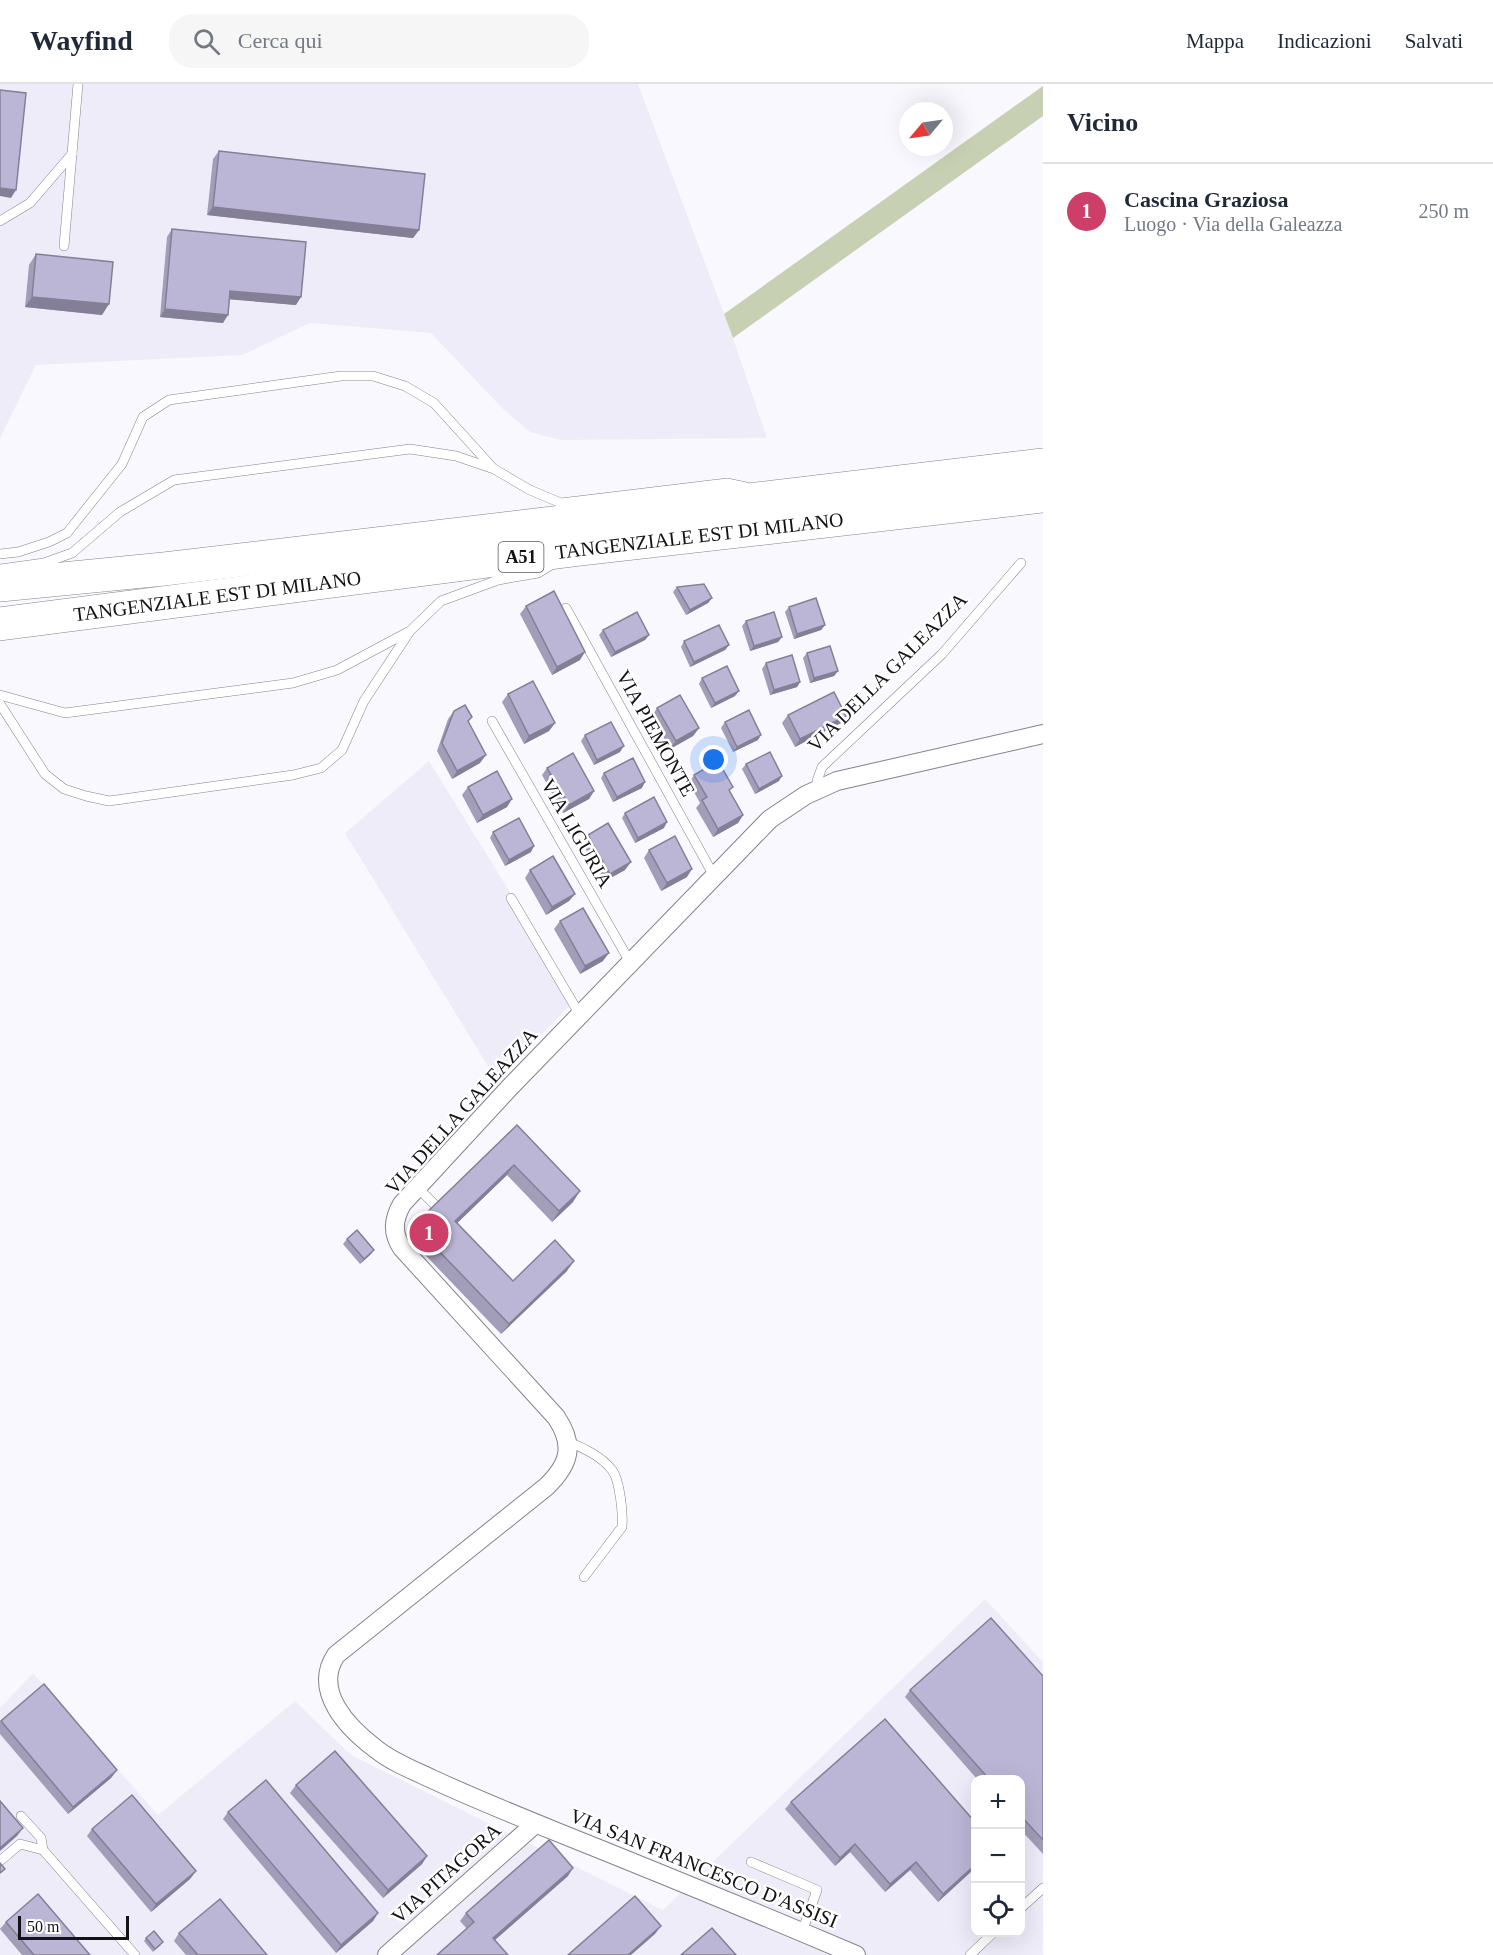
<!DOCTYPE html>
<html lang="it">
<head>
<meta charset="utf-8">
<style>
  :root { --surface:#fff; --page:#f6f6f7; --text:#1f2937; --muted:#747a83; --line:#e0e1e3; --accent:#cd3e69 }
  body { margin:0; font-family:Georgia,serif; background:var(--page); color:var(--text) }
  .controls { position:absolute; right:18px; bottom:18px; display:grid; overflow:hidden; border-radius:12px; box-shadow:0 6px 24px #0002 }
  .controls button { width:54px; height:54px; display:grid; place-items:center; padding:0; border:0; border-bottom:2px solid var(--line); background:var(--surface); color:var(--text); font:30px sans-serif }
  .compass { position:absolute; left:899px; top:18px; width:54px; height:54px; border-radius:50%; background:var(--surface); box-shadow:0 6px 24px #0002; rotate:241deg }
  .scale { position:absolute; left:18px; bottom:15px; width:111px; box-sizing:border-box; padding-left:6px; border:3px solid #131215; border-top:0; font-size:16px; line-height:21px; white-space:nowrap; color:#131215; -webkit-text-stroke:4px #fff; paint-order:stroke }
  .you { position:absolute; left:714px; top:676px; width:21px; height:21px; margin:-15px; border:4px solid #fff; border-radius:50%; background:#1a73e8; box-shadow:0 0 0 9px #1a73e833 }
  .badge { display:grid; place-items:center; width:39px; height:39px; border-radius:50%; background:var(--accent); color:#fff; font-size:20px; font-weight:700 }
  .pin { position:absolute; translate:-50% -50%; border:3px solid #fff; box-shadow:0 2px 6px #0006 }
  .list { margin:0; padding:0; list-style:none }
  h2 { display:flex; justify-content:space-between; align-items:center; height:78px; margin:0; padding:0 24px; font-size:26px }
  h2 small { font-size:20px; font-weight:400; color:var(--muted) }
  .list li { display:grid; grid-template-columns:39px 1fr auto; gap:18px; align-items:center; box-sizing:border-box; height:96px; padding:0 24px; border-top:2px solid var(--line) }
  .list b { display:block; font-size:22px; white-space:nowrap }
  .list p { margin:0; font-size:20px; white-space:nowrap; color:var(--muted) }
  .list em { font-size:20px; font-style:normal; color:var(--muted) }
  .icon { flex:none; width:33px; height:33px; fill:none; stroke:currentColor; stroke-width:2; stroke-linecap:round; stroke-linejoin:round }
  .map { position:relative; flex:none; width:1043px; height:1871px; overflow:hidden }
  header { display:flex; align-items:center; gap:36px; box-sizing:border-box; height:84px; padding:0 30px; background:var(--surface); border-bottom:2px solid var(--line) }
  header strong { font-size:28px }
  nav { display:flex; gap:33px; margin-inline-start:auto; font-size:21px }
  .search { width:420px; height:54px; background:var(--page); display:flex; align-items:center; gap:15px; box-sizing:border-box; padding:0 21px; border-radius:24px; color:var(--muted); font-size:22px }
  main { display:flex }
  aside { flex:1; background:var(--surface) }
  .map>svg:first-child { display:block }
</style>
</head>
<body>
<header>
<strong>Wayfind</strong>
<div class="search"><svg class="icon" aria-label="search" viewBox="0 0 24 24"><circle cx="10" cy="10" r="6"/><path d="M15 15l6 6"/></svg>Cerca qui</div>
<nav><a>Mappa</a><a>Indicazioni</a><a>Salvati</a></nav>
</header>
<main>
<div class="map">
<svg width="1043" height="1871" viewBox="0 0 1043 1871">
  <rect width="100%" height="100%" fill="#f9f8ff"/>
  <g fill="#eeecf9" fill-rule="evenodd">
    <path d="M0,0h638l95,254 34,100 -206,2 -31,-8 -28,-24 -71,-75 -121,-10 -68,32 -206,10 -36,73z"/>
    <path d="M429,677l147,238 -79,82 -152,-248z"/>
    <path d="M985,1515l58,63v293h-1043v-247l33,-35 125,142 137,-114 56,54 312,155zM976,1696h44v152h-44z"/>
  </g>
  <path fill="#c8d0b3" d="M1043,2v30l-310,222 -9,-24z"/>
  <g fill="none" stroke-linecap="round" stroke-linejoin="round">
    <defs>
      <g id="service">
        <path d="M0,137l30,-18 42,-49"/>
        <path d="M64,162l14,-162"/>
        <path d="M0,470l18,-2 31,-10 18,-9 55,-69 21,-47 26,-17 172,-24h32l32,10 29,17 58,64"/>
        <path d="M0,485l44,-6 28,-10 48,-41 54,-32 236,-31 46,7 38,13 36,21 31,13 166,-20 19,4"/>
        <path d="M566,524l148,268"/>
        <path d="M0,611l65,18 228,-30 44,-13 71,-38"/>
        <path d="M0,620l45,70 19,15 22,7 23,5 184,-26 28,-7 21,-18 22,-49 46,-70 31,-30 57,-21 40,-7 13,-8"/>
        <path d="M492,637l138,241"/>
        <path d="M820,704l-3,-7 5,-14 120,-113 79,-91"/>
        <path d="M511,814l69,117"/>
        <path d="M417,1103l19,19"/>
        <path d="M568,1358c15,5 34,15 44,28 8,10 11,44 10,57l-38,50"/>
        <path d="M21,1732l20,22 2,12 92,105"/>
        <path d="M0,1777l20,-17 23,6"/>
        <path d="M751,1778l66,28 -15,42"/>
        <path d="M1020,1825l23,-21"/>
        <path d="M970,1871l24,-23"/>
      </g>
      <g id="minor">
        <path d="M387,1871l148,-131"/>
        <path d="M856,1871c-99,-42 -199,-83 -299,-123 -42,-17 -84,-34 -125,-53 -19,-9 -40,-17 -56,-30 -28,-21 -64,-58 -40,-94l210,-168c24,-23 29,-42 10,-70l-154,-169c-10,-15 -9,-28 0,-44l109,-118 259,-267 36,-24 31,-14 206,-47"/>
      </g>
      <g id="motorway">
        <path d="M0,501l164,-16 879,-104"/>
        <path id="s1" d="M0,540l573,-74 470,-54"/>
      </g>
    </defs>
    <use href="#service" stroke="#848389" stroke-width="10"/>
    <use href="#minor" stroke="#848389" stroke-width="20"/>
    <use href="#motorway" stroke="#848389" stroke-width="34"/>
    <use href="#service" stroke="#fff" stroke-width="9"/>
    <use href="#minor" stroke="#fff" stroke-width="18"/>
    <use href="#motorway" stroke="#fff" stroke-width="33"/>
  </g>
  <g fill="#a29db8">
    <path d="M219,67l200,79 -6,8 -206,-23 6,-56z"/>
    <path d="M172,145l124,76 -66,-6 -7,24 -63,-6 7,-80z"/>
    <path d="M36,170l66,61 -77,-8 4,-42z"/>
    <path d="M677,503l35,11 -4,5 -22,12 -13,-23z"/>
    <path d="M526,522l54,54 -28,15 -32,-61z"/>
    <path d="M789,523l36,18 -4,5 -27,9 -9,-27z"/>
    <path d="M746,537l36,16 -4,5 -28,9 -8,-25z"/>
    <path d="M603,546l46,5 -4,5 -34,17 -12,-22z"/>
    <path d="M684,557l45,4 -4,5 -35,17 -9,-20z"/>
    <path d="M807,569l31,18 -4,5 -24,7 -7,-25z"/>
    <path d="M766,579l34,19 -3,5 -27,8 -8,-26z"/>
    <path d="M702,594l33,18 -24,12 -12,-24z"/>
    <path d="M508,610l47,29 -6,8 -25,13 -22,-42z"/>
    <path d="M657,624l42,20 -6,8 -23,13 -18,-33z"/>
    <path d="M454,627l15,12 11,40 -28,16 -15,-28 11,-32z"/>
    <path d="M788,631l53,8 -46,24 -13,-24z"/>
    <path d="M725,638l33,18 -25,12 -12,-24z"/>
    <path d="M585,651l35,17 -26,13 -13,-24z"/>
    <path d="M746,680l33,17 -24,13 -13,-25z"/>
    <path d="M547,684l47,23 -5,8 -26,14 -21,-38z"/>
    <path d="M604,689l38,15 -29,14 -12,-24z"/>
    <path d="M694,691l36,17 13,23 -5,8 -25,14 -17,-29 4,-5 -11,-20z"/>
    <path d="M468,703l39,20 -30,16 -15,-28z"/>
    <path d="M625,729l39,15 -29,15 -13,-25z"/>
    <path d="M493,748l38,20 -26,14 -15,-28z"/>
    <path d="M588,751l37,35 -20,11 -23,-38z"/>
    <path d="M649,766l38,27 -26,14 -17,-33z"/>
    <path d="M530,786l45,24 -6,7 -23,14 -21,-37z"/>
    <path d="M560,837l43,40 -23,13 -26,-45z"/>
    <path d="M517,1041l56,77 -21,20 -45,-47 -50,48 56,58 54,-10 -66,63 -95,-99 8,-10z"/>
    <path d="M347,1155l27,11 -4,5 -10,9 -17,-20z"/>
    <path d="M1043,1592v178l-23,-25v-50h-43l-72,-82 5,-7z"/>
    <path d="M1,1637l116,49 -6,8 -43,36 -68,-80v-12z"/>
    <path d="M296,1701l131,71 -5,8 -39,34 -93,-105z"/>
    <path d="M791,1718l184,20v46l-37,34 -28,-32 -25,22 -35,-40 -15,14 -50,-57z"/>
    <path d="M228,1728l150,101 -5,8 -37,32 -113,-134z"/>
    <path d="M92,1745l104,42 -6,8 -39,33 -64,-76z"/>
    <path d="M568,1792l-73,64 -28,-11 -7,-8 6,-8z"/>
    <path d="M6,1838l84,33h-68l-22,-26z"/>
    <path d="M179,1849l88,22h-81l-12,-14z"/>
    <path d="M146,1854l15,7 -8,7 -9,-11z"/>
  </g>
  <g fill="#847f96">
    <path d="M0,104l16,2 -5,8 -11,-2z"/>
    <path d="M213,123l206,23 -6,8 -206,-23z"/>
    <path d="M230,207l71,6 -5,8 -71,-6z"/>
    <path d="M32,213l77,7 -7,11 -77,-8z"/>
    <path d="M165,225l63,6 -5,8 -63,-6z"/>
    <path d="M712,514l-4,5 -22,12 4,-5z"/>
    <path d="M825,541l-4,5 -27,9 3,-5z"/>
    <path d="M649,551l-4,5 -34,17 4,-5z"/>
    <path d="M782,553l-4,5 -28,9 4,-5z"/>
    <path d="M729,561l-4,5 -35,17 4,-5z"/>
    <path d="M585,568l-5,8 -28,15 5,-8z"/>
    <path d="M838,587l-4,5 -24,7 4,-5z"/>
    <path d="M800,598l-3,5 -27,8 4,-5z"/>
    <path d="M739,607l-4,5 -24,12 4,-5z"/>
    <path d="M846,632l-5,7 -46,24 5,-8z"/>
    <path d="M555,639l-6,8 -25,13 5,-8z"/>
    <path d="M699,644l-6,8 -23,13 6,-8z"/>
    <path d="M761,651l-3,5 -25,12 4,-5z"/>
    <path d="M624,662l-4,6 -26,13 3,-5z"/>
    <path d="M486,671l-6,8 -28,16 5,-8z"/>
    <path d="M782,692l-3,5 -24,13 4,-5z"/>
    <path d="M645,698l-3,6 -29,14 4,-5z"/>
    <path d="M594,707l-5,8 -26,14 6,-8z"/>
    <path d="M512,715l-5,8 -30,16 6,-8z"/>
    <path d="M743,731l-5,8 -25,14 5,-8z"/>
    <path d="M667,738l-3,6 -29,15 3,-5z"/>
    <path d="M534,762l-3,6 -26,14 4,-6z"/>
    <path d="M631,778l-6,8 -20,11 5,-7z"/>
    <path d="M692,785l-5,8 -26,14 6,-8z"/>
    <path d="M575,810l-6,7 -23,14 6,-8z"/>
    <path d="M609,869l-6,8 -23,13 5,-8z"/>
    <path d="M514,1081l-7,10 -59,57 7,-11z"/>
    <path d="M580,1107l-7,11 -21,20 7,-11z"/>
    <path d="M374,1166l-4,5 -10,9 4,-5z"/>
    <path d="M574,1177l-7,10 -66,63 8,-10z"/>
    <path d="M117,1686l-6,8 -43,36 5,-7z"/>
    <path d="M23,1744l-6,8 -17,15v-3z"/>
    <path d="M855,1760l-5,8 -15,14 5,-8z"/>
    <path d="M427,1772l-5,8 -39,34 5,-8z"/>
    <path d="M916,1778l-6,8 -25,22 5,-8z"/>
    <path d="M975,1781v3l-37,34 5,-8z"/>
    <path d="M573,1784l-5,8 -80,70 5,-8z"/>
    <path d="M196,1787l-6,8 -39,33 5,-8z"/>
    <path d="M378,1829l-5,8 -37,32 5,-8z"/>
    <path d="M661,1842l-6,8 -24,21h-3z"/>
  </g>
  <g fill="#bcb6d6" stroke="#847f96" stroke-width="1.5">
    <path d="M0,6l26,3 -10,97 -16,-2z"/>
    <path d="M219,67l206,23 -6,56 -206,-23z"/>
    <path d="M172,145l134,13 -5,55 -71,-6 -2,24 -63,-6z"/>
    <path d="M36,170l77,8 -4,42 -77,-7z"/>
    <path d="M704,500l8,14 -22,12 -13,-23z"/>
    <path d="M554,507l31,61 -28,15 -31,-61z"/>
    <path d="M816,514l9,27 -28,9 -8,-27z"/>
    <path d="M637,528l12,23 -34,17 -12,-22z"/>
    <path d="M774,528l8,25 -28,9 -8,-25z"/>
    <path d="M719,541l10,20 -35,17 -10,-21z"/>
    <path d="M830,562l8,25 -24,7 -7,-25z"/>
    <path d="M792,571l8,27 -26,8 -8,-27z"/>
    <path d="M727,582l12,25 -24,12 -13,-25z"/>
    <path d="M533,597l22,42 -26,13 -21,-42z"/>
    <path d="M834,608l12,24 -46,23 -12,-24z"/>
    <path d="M680,611l19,33 -23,13 -19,-33z"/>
    <path d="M465,621l7,12 -4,4 18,34 -29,16 -15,-28 12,-32z"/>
    <path d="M749,626l12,25 -24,12 -12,-25z"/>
    <path d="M611,638l13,24 -27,14 -12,-25z"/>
    <path d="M770,668l12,24 -23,13 -13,-25z"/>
    <path d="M573,669l21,38 -25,14 -22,-37z"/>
    <path d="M633,674l12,24 -28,15 -13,-24z"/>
    <path d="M718,677l15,26 -4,3 14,25 -25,14 -16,-29 5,-3 -13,-22z"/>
    <path d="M497,687l15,28 -29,16 -15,-28z"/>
    <path d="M654,713l13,25 -29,16 -13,-25z"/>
    <path d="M519,734l15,28 -25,14 -16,-28z"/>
    <path d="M608,739l23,39 -21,12 -22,-39z"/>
    <path d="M675,752l17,33 -25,14 -18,-33z"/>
    <path d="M553,772l22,38 -23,13 -22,-37z"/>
    <path d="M583,824l26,45 -24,13 -25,-45z"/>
    <path d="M517,1041l63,66 -21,20 -45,-46 -59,56 58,60 42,-41 19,21 -65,63 -95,-99z"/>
    <path d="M357,1146l17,20 -10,9 -17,-20z"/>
    <path d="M991,1534l52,58v164l-23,-25v-36h-31l-79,-89z"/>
    <path d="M44,1600l73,86 -44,37 -72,-86z"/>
    <path d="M885,1635l90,103v43l-32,29 -27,-32 -26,22 -35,-40 -15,14 -49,-56z"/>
    <path d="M335,1667l92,105 -39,34 -92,-105z"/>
    <path d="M266,1696l112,133 -37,32 -113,-133z"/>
    <path d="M132,1711l64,76 -40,33 -64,-75z"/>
    <path d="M0,1717l23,27 -23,20z"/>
    <path d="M549,1756l24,28 -80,70 15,17h-71l37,-33 -8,-9z"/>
    <path d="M0,1779l5,6 -5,4z"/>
    <path d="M38,1810l52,61h-56l-28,-33z"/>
    <path d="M635,1812l26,30 -33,29h-60z"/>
    <path d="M220,1815l47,56h-69l-19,-22z"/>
    <path d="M712,1844l24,27h-55z"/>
    <path d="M154,1847l9,11 -8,7 -9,-11z"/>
  </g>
  <g text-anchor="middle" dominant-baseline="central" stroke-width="5" stroke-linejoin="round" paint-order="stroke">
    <rect fill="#fff" stroke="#5a595b" stroke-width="1.5" x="498.5" y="458" width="45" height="30" rx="4.5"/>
    <g font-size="18" font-weight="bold" fill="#131215">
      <text x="521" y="473">A51</text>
    </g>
    <g font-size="20" fill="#131215" stroke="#fff">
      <text stroke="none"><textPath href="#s1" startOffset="705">TANGENZIALE EST DI MILANO</textPath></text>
      <text stroke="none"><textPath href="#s1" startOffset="219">TANGENZIALE EST DI MILANO</textPath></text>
      <text transform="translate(887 588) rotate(-45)">VIA DELLA GALEAZZA</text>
      <text transform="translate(656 649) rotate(61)">VIA PIEMONTE</text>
      <text transform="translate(577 749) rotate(60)">VIA LIGURIA</text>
      <text transform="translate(461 1027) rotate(-48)">VIA DELLA GALEAZZA</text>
      <text transform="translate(704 1784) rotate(22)">VIA SAN FRANCESCO D'ASSISI</text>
      <text transform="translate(446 1789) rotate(-42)">VIA PITAGORA</text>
    </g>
  </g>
</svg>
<div class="controls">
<button>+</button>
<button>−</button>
<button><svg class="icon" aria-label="locate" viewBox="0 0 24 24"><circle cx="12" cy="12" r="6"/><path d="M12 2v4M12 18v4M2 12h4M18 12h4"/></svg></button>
</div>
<svg class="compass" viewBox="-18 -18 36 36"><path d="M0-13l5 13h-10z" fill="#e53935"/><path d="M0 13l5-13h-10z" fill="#747a83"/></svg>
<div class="scale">50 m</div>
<div class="you"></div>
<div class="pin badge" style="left:429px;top:1149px">1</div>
</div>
<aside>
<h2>Vicino<small></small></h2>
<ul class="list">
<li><span class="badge">1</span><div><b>Cascina Graziosa</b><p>Luogo · Via della Galeazza</p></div><em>250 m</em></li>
</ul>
</aside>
</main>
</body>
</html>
